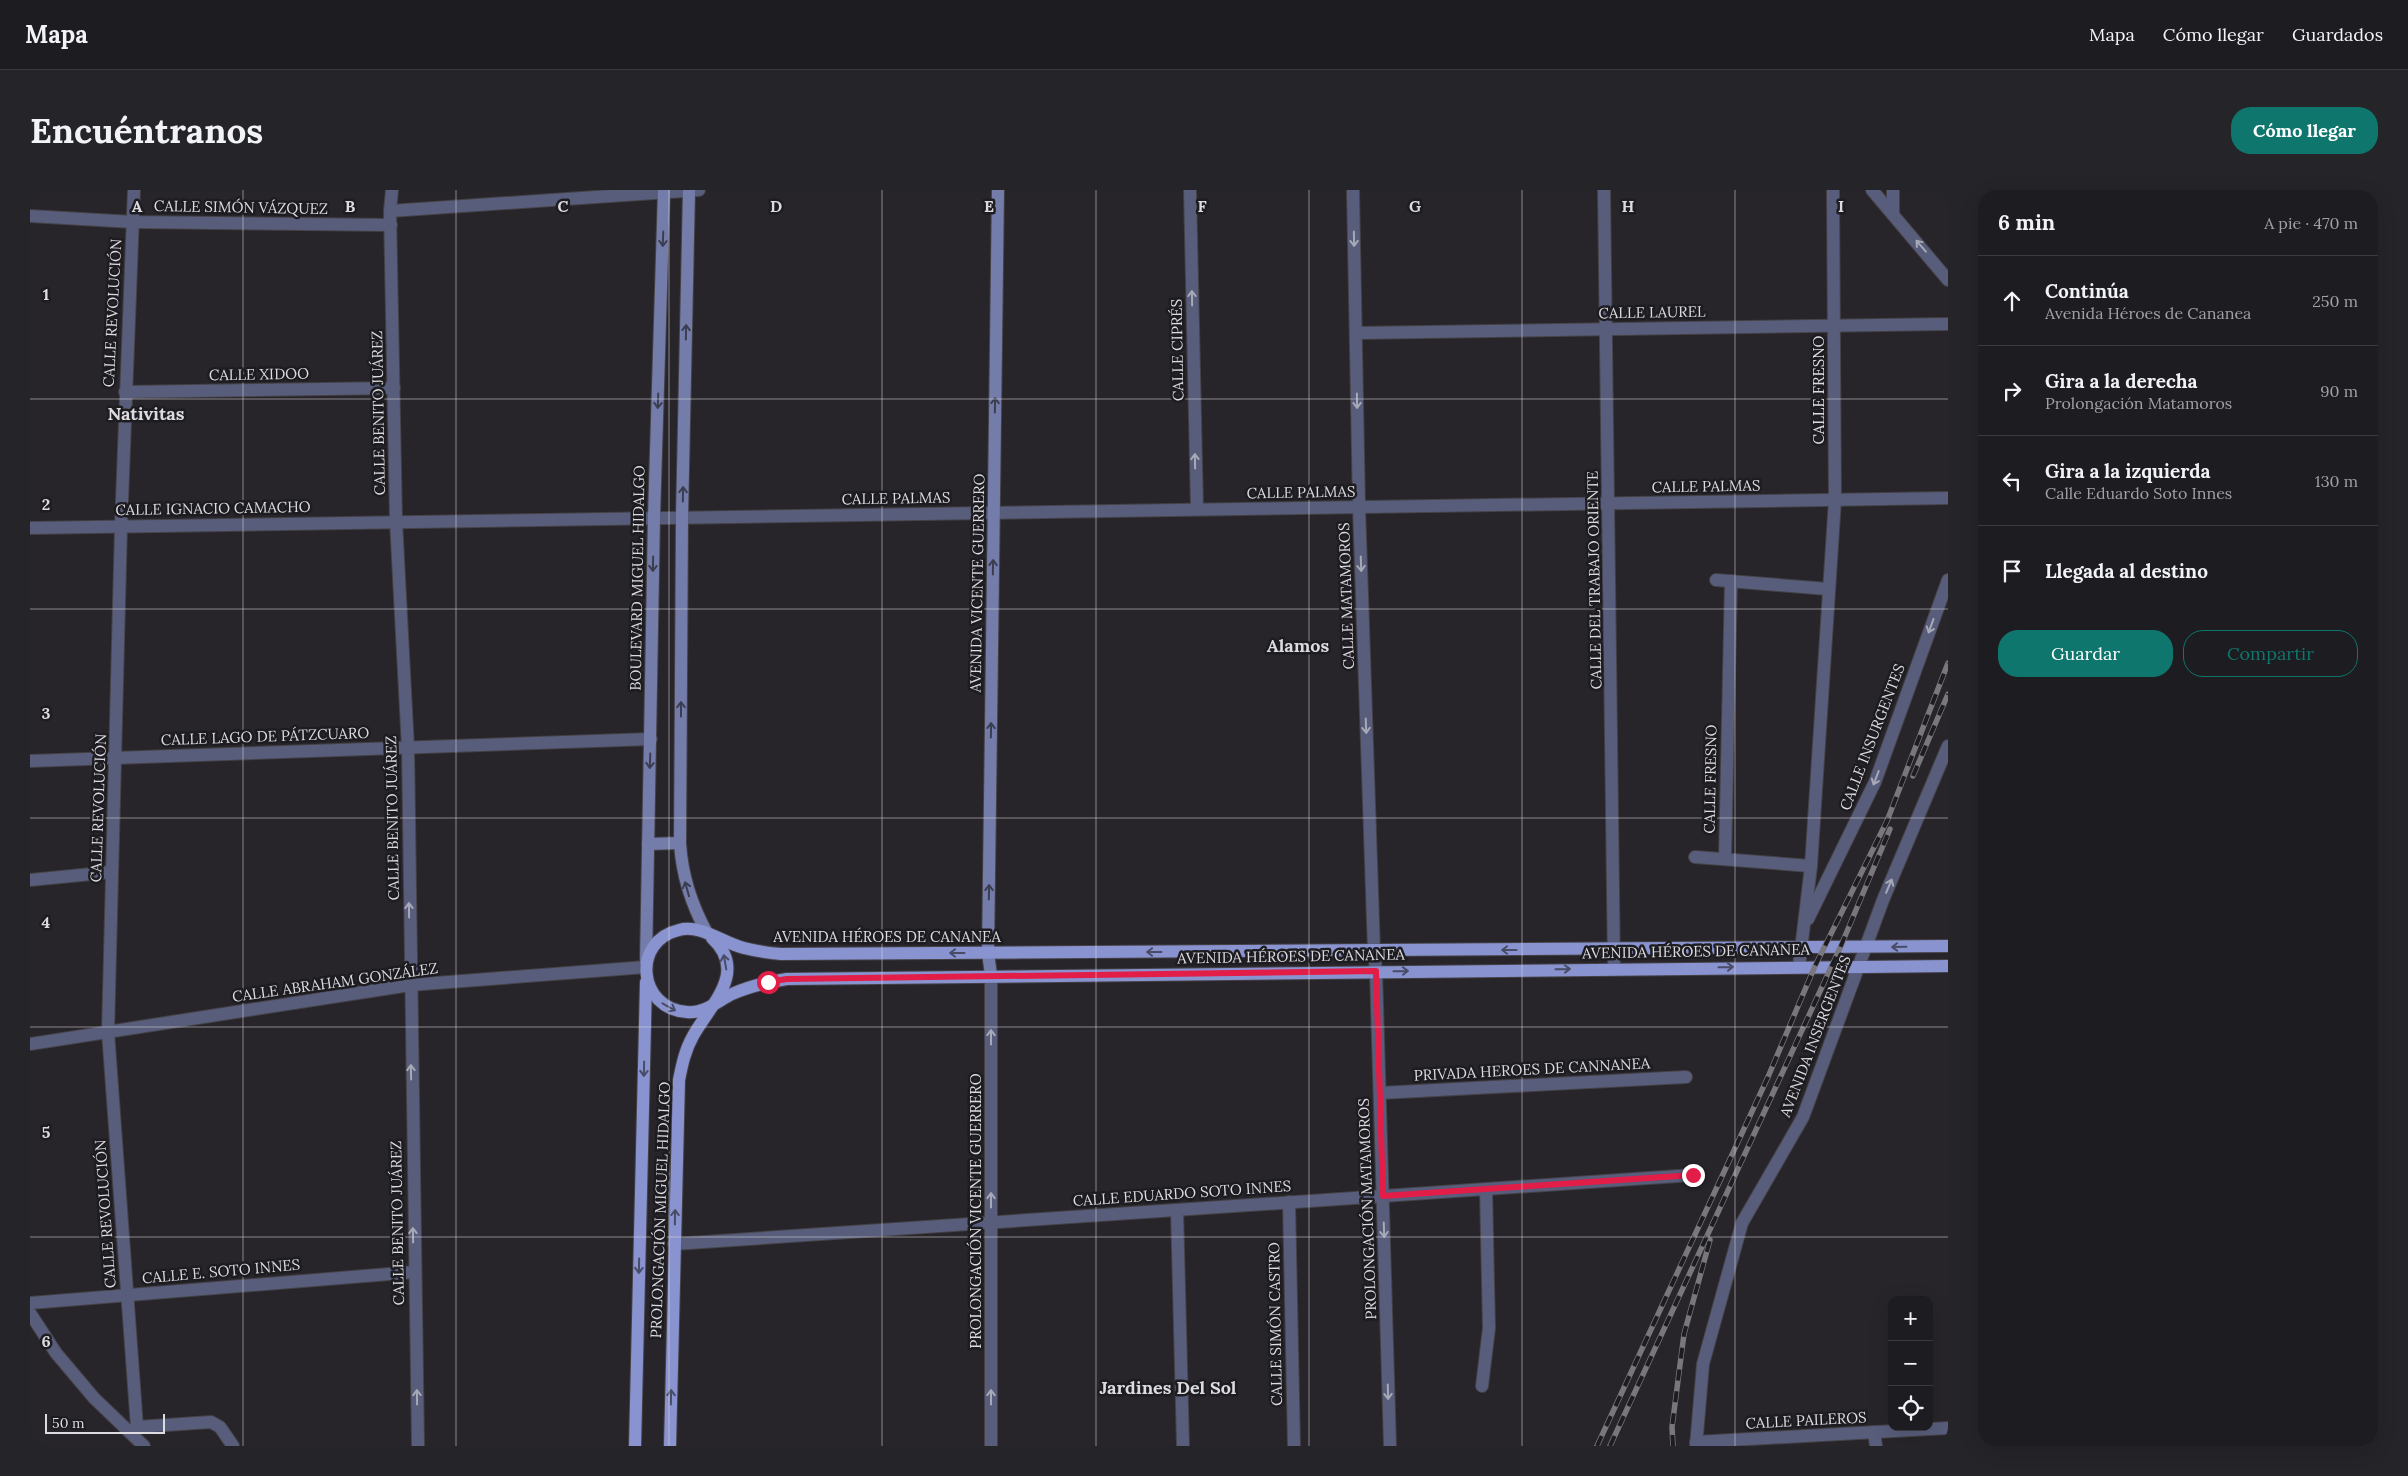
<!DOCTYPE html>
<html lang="es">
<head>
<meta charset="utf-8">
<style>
  :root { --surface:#1d1c20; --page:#252529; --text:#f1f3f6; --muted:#a0a1a5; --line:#3b3a3e; --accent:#0f766e }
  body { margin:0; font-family:Lora,serif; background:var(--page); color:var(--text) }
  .controls { position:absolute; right:15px; bottom:15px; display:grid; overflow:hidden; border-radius:10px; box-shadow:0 5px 20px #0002 }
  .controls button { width:45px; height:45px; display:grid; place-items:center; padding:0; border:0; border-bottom:1px solid var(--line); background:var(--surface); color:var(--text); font:25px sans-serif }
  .scale { position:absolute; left:15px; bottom:12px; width:120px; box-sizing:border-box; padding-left:5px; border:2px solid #dcdbdf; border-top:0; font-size:14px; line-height:18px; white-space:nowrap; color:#dcdbdf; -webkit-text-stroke:4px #1d1c21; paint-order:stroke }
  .stop { position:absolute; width:15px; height:15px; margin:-11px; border:4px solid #e11d48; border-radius:50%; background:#fff }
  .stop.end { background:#e11d48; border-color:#fff; box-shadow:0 1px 5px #0008 }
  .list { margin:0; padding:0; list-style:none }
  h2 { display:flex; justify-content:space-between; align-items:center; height:65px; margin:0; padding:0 20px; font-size:21px }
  h2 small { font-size:16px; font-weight:400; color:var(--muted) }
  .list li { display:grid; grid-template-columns:32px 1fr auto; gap:15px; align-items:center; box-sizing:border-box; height:90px; padding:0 20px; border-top:1px solid var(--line) }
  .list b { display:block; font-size:19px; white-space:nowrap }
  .list p { margin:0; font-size:16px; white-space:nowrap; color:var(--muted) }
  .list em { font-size:16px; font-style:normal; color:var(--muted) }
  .actions { display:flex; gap:10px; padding:15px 20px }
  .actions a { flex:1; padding:11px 0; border:1px solid var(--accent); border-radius:20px; text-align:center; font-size:18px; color:var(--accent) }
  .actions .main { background:var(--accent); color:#fff }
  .icon { flex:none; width:28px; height:28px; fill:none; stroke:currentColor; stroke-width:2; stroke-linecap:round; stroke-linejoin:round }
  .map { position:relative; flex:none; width:1918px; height:1256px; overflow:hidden; border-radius:20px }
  header { display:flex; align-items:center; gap:30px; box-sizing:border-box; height:70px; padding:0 25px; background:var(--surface); border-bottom:1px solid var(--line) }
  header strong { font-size:24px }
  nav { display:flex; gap:28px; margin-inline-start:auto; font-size:18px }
  .intro { display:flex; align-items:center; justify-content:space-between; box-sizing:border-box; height:120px; padding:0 30px }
  h1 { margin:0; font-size:35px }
  .button { padding:12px 22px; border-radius:20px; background:var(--accent); color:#fff; font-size:18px; font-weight:700 }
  main { display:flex; gap:30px; padding:0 30px }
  aside { flex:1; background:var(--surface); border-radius:20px; box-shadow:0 5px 20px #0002 }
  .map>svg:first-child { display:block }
</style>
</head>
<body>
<header>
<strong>Mapa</strong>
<nav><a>Mapa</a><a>Cómo llegar</a><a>Guardados</a></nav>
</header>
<div class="intro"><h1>Encuéntranos</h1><a class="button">Cómo llegar</a></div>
<main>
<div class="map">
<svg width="1918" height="1256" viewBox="0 0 1918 1256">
  <rect width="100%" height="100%" fill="#27252a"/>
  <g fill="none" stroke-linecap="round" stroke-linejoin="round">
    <defs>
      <g id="street">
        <path d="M104,0l-13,336 -13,506 29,395"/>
        <path d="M362,0l-2,21 6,310 12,227 10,698"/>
        <path d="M1160,0l7,319"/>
        <path d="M1323,0l6,317 15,444 2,20 14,475"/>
        <path d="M1574,0l10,779"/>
        <path d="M1842,0l76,90"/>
        <path d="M1863,0v24"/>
        <path d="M360,21l309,-21"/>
        <path d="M0,26l103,6 258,3"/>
        <path d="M1326,143l592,-9"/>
        <path d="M95,202l269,-4"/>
        <path d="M0,338l1918,-30"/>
        <path d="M1686,390l112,9"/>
        <path d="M0,571l621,-22"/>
        <path d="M1665,667l116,9"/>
        <path d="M1695,669l6,-278"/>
        <path d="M0,690l82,-8"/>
        <path d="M1778,729l67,-137 73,-202"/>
        <path d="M1769,776l12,-100 24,-366 -2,-310"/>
        <path d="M0,854l380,-59 236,-18"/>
        <path d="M1350,903l306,-16"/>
        <path d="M1259,1012l5,244"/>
        <path d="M1147,1020l6,236"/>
        <path d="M644,1054l1019,-69"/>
        <path d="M0,1113l384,-31"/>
        <path d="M0,1123l26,40 38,45 50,48"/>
        <path d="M1452,1196l7,-58 -3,-139"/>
        <path d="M100,1242l7,-5 74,-5 9,5 13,19"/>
        <path d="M1844,1242l2,14"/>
        <path d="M1666,1252l252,-14"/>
        <path d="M961,1256v-471"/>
        <path d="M1666,1256l7,-82 39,-141 61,-106 80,-217 65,-154"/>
      </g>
      <g id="secondary">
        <path d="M659,0l-7,327 -2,326c2,33 11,61 27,90"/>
        <path d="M618,654l32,-1"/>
        <path d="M616,772l8,-445 10,-327"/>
        <path d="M961,785l-3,-22 10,-763"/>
      </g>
      <g id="primary">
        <path d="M1918,756l-1167,8c-13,-1 -25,-3 -37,-6 -21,-5 -43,-24 -65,-18 -48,11 -41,79 8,82 17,2 31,-11 45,-18 18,-8 36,-12 55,-15l1161,-13"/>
        <path d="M605,1256l11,-464"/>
        <path d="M640,1256l9,-366c3,-15 6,-30 14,-44 17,-31 56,-64 19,-98"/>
      </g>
    </defs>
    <use href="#street" stroke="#444247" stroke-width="14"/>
    <use href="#secondary" stroke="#444247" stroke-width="14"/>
    <use href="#primary" stroke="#444247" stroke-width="14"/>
    <use href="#street" stroke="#585d7b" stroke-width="12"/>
    <use href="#secondary" stroke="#747caa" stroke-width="12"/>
    <use href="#primary" stroke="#8993cf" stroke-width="12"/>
    <defs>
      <g id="rail">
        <path d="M1883,586l35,-82"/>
        <path d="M1567,1256l171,-369 47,-111 72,-145 61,-158"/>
        <path d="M1580,1256l230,-498 50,-119"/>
        <path d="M1643,1256l-1,-19 12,-93 26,-94"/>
      </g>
    </defs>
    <use href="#rail" stroke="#79777c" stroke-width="5.5"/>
    <use href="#rail" stroke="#1d1c21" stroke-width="4" stroke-dasharray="11" stroke-linecap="butt"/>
  </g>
  <defs><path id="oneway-shaft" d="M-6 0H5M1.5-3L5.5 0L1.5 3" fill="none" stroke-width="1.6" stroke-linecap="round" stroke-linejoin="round" transform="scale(1.25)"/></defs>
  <g stroke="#3b3e51">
    <use href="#oneway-shaft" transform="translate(633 49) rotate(92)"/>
    <use href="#oneway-shaft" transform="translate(656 142) rotate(-89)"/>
    <use href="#oneway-shaft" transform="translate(628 211) rotate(92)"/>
    <use href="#oneway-shaft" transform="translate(965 215) rotate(-89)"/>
    <use href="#oneway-shaft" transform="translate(653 304) rotate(-89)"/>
    <use href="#oneway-shaft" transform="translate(623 374) rotate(91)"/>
    <use href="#oneway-shaft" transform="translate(963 377) rotate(-89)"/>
    <use href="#oneway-shaft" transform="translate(651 519) rotate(-90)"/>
    <use href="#oneway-shaft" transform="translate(961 540) rotate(-89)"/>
    <use href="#oneway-shaft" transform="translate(620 571) rotate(92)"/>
    <use href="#oneway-shaft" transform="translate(657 699) rotate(-106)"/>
    <use href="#oneway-shaft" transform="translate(959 702) rotate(-89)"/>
  </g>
  <g stroke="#a7a9b7">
    <use href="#oneway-shaft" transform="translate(1324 49) rotate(89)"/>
    <use href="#oneway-shaft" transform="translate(1891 56) rotate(-131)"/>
    <use href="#oneway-shaft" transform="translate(1162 108) rotate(-91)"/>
    <use href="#oneway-shaft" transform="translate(1327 211) rotate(89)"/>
    <use href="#oneway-shaft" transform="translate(1165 271) rotate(-91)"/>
    <use href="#oneway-shaft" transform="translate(1331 374) rotate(88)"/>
    <use href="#oneway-shaft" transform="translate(1901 436) rotate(110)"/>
    <use href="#oneway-shaft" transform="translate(1336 536) rotate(88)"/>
    <use href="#oneway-shaft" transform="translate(1846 588) rotate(111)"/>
    <use href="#oneway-shaft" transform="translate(1859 696) rotate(-67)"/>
    <use href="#oneway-shaft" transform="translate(379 720) rotate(-91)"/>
    <use href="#oneway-shaft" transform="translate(961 847) rotate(-90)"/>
    <use href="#oneway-shaft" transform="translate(381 882) rotate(-91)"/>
    <use href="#oneway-shaft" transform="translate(961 1010) rotate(-90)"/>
    <use href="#oneway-shaft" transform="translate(1354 1040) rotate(88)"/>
    <use href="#oneway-shaft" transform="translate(383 1045) rotate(-91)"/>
    <use href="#oneway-shaft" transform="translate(1358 1202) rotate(88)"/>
    <use href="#oneway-shaft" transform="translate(387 1207) rotate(-91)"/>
    <use href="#oneway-shaft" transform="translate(961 1207) rotate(-90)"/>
  </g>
  <g stroke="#484c67">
    <use href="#oneway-shaft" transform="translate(1869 757) rotate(179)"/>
    <use href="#oneway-shaft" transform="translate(1479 760) rotate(180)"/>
    <use href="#oneway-shaft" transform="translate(1124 762) rotate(180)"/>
    <use href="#oneway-shaft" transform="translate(927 763) rotate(180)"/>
    <use href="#oneway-shaft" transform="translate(695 772) rotate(-100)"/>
    <use href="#oneway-shaft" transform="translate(1696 777) rotate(-1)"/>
    <use href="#oneway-shaft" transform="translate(1533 779) rotate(-1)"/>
    <use href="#oneway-shaft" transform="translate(1371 781) rotate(-1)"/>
    <use href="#oneway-shaft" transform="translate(639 817) rotate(29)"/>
    <use href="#oneway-shaft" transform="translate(614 879) rotate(91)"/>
    <use href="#oneway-shaft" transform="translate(645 1027) rotate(-89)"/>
    <use href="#oneway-shaft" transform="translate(609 1076) rotate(91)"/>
    <use href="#oneway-shaft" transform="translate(641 1207) rotate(-89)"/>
  </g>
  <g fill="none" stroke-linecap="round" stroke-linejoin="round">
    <path stroke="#e11d48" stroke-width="6" d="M738,792l19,-3 589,-8 7,225 310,-21"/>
  </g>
  <path fill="none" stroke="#dcdbdf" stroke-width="1" stroke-opacity="0.55" d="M213,0v1256M426,0v1256M639,0v1256M852,0v1256M1066,0v1256M1279,0v1256M1492,0v1256M1705,0v1256M0,209h1918M0,419h1918M0,628h1918M0,837h1918M0,1047h1918"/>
  <g text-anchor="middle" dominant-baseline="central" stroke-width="5" stroke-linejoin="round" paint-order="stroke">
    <g font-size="15" fill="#dcdbdf" stroke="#1d1c21">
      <text transform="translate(211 17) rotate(1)">CALLE SIMÓN VÁZQUEZ</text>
      <text transform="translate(1622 122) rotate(-1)">CALLE LAUREL</text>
      <text transform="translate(82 123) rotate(-87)">CALLE REVOLUCIÓN</text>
      <text transform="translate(1147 160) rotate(-91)">CALLE CIPRÉS</text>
      <text transform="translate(229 184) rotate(-1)">CALLE XIDOO</text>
      <text transform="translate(1788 200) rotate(-90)">CALLE FRESNO</text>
      <text transform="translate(348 223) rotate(-91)">CALLE BENITO JUÁREZ</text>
      <text transform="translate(1676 296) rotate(-1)">CALLE PALMAS</text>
      <text transform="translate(1271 302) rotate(-1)">CALLE PALMAS</text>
      <text transform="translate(866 308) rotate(-1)">CALLE PALMAS</text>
      <text transform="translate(183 318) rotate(-1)">CALLE IGNACIO CAMACHO</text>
      <text transform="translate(607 388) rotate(-89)">BOULEVARD MIGUEL HIDALGO</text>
      <text transform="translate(1564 390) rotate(-91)">CALLE DEL TRABAJO ORIENTE</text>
      <text transform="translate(947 393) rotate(-89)">AVENIDA VICENTE GUERRERO</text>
      <text transform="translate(1316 406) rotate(-92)">CALLE MATAMOROS</text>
      <text transform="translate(235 546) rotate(-2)">CALLE LAGO DE PÁTZCUARO</text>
      <text transform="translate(1842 547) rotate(-69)">CALLE INSURGENTES</text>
      <text transform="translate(1680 589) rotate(-89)">CALLE FRESNO</text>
      <text transform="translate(68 618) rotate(-88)">CALLE REVOLUCIÓN</text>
      <text transform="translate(362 628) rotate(-91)">CALLE BENITO JUÁREZ</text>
      <text x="857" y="746">AVENIDA HÉROES DE CANANEA</text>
      <text transform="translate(1666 761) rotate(-1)">AVENIDA HÉROES DE CANANEA</text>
      <text transform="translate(1261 766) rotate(-1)">AVENIDA HÉROES DE CANANEA</text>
      <text transform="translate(305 792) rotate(-8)">CALLE ABRAHAM GONZÁLEZ</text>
      <text transform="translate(1785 846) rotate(-69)">AVENIDA INSERGENTES</text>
      <text transform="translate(1502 879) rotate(-3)">PRIVADA HEROES DE CANNANEA</text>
      <text transform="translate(1152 1003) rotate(-4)">CALLE EDUARDO SOTO INNES</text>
      <text transform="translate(1337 1019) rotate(-92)">PROLONGACIÓN MATAMOROS</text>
      <text transform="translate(630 1020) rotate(-88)">PROLONGACIÓN MIGUEL HIDALGO</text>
      <text transform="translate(945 1021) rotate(-90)">PROLONGACIÓN VICENTE GUERRERO</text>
      <text transform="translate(75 1024) rotate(-94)">CALLE REVOLUCIÓN</text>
      <text transform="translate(367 1033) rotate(-91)">CALLE BENITO JUÁREZ</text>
      <text transform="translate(191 1081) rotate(-5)">CALLE E. SOTO INNES</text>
      <text transform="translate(1245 1134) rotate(-91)">CALLE SIMÓN CASTRO</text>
      <text transform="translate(1776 1230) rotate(-3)">CALLE PAILEROS</text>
    </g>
    <g font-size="18" font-weight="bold" fill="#dcdbdf" stroke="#1d1c21">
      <text x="116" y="223">Nativitas</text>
      <text x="1268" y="455">Alamos</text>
      <text x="1138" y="1197">Jardines Del Sol</text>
    </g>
  </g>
  <g font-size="16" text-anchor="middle" font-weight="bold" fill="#dcdbdf" stroke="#1d1c21" stroke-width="5" stroke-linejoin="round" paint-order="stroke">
    <text x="107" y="22">A</text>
    <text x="320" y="22">B</text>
    <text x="533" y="22">C</text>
    <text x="746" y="22">D</text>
    <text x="959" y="22">E</text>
    <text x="1172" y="22">F</text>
    <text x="1385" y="22">G</text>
    <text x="1598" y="22">H</text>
    <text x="1811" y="22">I</text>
    <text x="16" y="110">1</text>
    <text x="16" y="320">2</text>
    <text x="16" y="529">3</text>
    <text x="16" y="738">4</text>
    <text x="16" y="948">5</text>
    <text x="16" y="1157">6</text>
  </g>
</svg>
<div class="controls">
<button>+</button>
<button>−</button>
<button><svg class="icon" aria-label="locate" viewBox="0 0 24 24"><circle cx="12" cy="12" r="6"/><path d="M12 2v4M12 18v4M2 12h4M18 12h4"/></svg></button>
</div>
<div class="scale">50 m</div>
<div class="stop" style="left:738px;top:792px"></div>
<div class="stop end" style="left:1663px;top:985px"></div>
</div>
<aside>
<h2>6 min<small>A pie · 470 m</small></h2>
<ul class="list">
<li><svg class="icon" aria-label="ahead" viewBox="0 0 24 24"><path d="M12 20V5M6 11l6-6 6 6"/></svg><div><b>Continúa</b><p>Avenida Héroes de Cananea</p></div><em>250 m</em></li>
<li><svg class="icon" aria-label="right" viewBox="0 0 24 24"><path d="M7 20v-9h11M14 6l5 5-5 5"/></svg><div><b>Gira a la derecha</b><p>Prolongación Matamoros</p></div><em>90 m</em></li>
<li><svg class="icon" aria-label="left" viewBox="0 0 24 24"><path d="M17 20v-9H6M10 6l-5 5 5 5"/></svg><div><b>Gira a la izquierda</b><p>Calle Eduardo Soto Innes</p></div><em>130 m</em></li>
<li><svg class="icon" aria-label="arrive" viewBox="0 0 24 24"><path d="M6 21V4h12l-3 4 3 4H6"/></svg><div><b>Llegada al destino</b></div></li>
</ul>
<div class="actions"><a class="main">Guardar</a><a>Compartir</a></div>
</aside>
</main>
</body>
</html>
